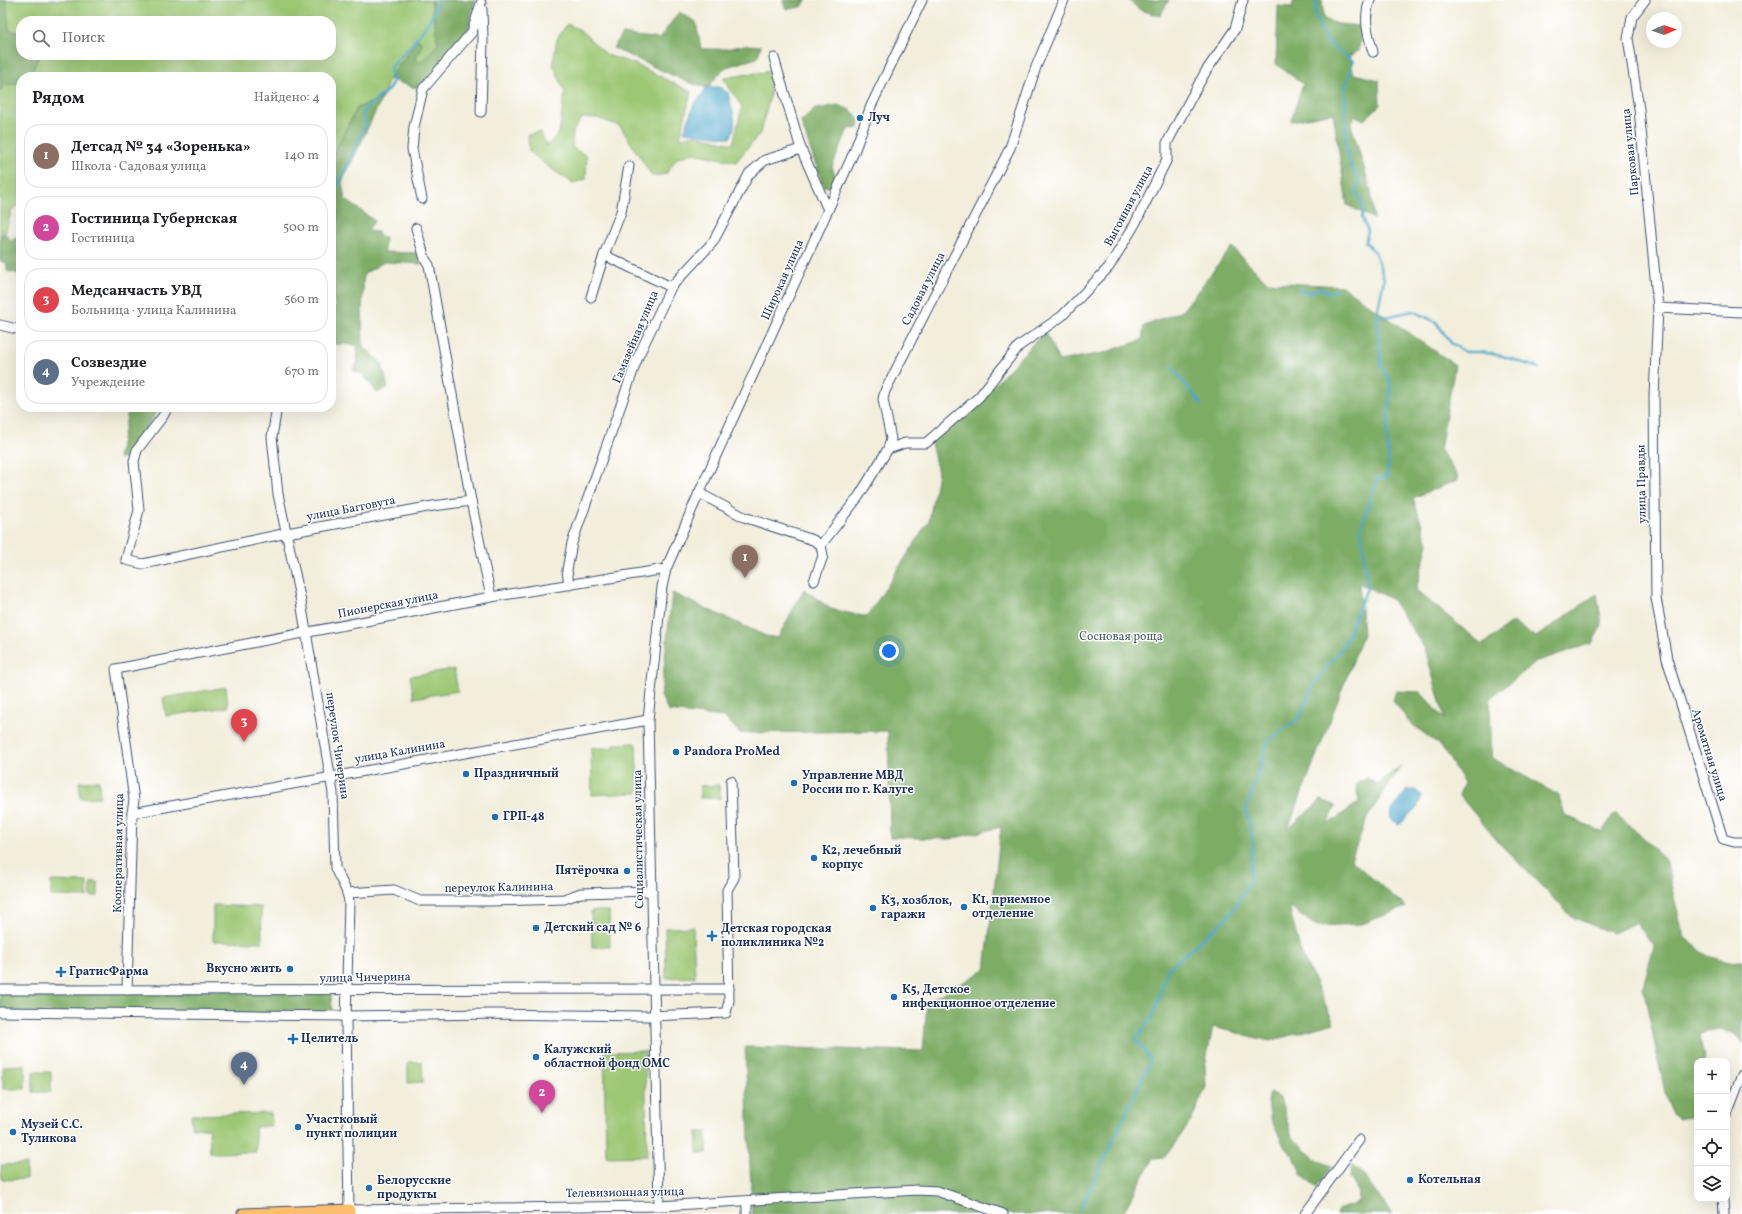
<!DOCTYPE html>
<html lang="ru">
<head>
<meta charset="utf-8">
<style>
  :root { --surface:#fff; --page:#f2f2f2; --text:#202124; --muted:#757577; --line:#e0e0e0; --accent:#ea580c }
  body { margin:0; font-family:Vollkorn,serif; background:var(--page); color:var(--text) }
  .controls { position:absolute; right:12px; bottom:12px; display:grid; overflow:hidden; border-radius:8px; box-shadow:0 4px 16px #0002 }
  .controls button { width:36px; height:36px; display:grid; place-items:center; padding:0; border:0; border-bottom:1px solid var(--line); background:var(--surface); color:var(--text); font:20px sans-serif }
  .compass { position:absolute; left:1646px; top:12px; width:36px; height:36px; border-radius:50%; background:var(--surface); box-shadow:0 4px 16px #0002; rotate:88deg }
  .you { position:absolute; left:889px; top:651px; width:14px; height:14px; margin:-10px; border:3px solid #fff; border-radius:50%; background:#1a73e8; box-shadow:0 0 0 6px #1a73e833 }
  .badge { display:grid; place-items:center; width:26px; height:26px; border-radius:50%; background:var(--accent); color:#fff; font-size:13px; font-weight:700 }
  .pin { position:absolute; translate:-50% -33px; filter:drop-shadow(0 1px 2px #0008) }
  .pin::after { content:''; position:absolute; top:21px; width:14px; height:12px; background:inherit; clip-path:polygon(0 0,100% 0,50% 100%) }
  .list { margin:0; padding:0; list-style:none }
  h2 { display:flex; justify-content:space-between; align-items:center; height:52px; margin:0; padding:0 16px; font-size:17px }
  h2 small { font-size:13px; font-weight:400; color:var(--muted) }
  .list li { display:grid; grid-template-columns:26px 1fr auto; gap:12px; align-items:center; box-sizing:border-box; height:64px; margin:0 8px 8px; padding:0 8px; border:1px solid var(--line); border-radius:16px }
  .list b { display:block; font-size:15px; white-space:nowrap }
  .list p { margin:0; font-size:13px; white-space:nowrap; color:var(--muted) }
  .list em { font-size:13px; font-style:normal; color:var(--muted) }
  .icon { flex:none; width:22px; height:22px; fill:none; stroke:currentColor; stroke-width:2; stroke-linecap:round; stroke-linejoin:round }
  .map { position:relative; flex:none; width:1742px; height:1214px; overflow:hidden }
  .search { position:absolute; background:var(--surface); box-shadow:0 4px 16px #0002; left:16px; top:16px; width:320px; height:44px; display:flex; align-items:center; gap:10px; box-sizing:border-box; padding:0 14px; border-radius:16px; color:var(--muted); font-size:15px }
  .panel { position:absolute; background:var(--surface); box-shadow:0 4px 16px #0002; left:16px; top:72px; width:320px; height:340px; border-radius:16px }
  .map>svg:first-child { display:block }
</style>
</head>
<body>
<div class="map">
<svg width="1742" height="1214" viewBox="0 0 1742 1214">
  <rect width="100%" height="100%" fill="#fff"/>
  <filter id="ink" filterUnits="userSpaceOnUse"><feTurbulence type="fractalNoise" baseFrequency=".025" numOctaves="2"/><feDisplacementMap in="SourceGraphic" scale="8" xChannelSelector="R" yChannelSelector="G"/><feConvolveMatrix kernelMatrix="1 2 1 2 8 2 1 2 1" color-interpolation-filters="sRGB"/></filter>
  <filter id="wash" filterUnits="userSpaceOnUse"><feTurbulence type="fractalNoise" baseFrequency=".012" numOctaves="4" result="noise"/><feDisplacementMap in="SourceGraphic" scale="16" xChannelSelector="R" yChannelSelector="G"/><feGaussianBlur stdDeviation="0.9" result="paint"/><feColorMatrix in="noise" values="0 0 0 0 0 0 0 0 0 0 0 0 0 0 0 0 0 1.4 0 .05"/><feComposite in="paint" operator="in"/></filter>
  <g filter="url(#wash)">
    <rect width="100%" height="100%" fill="#f2eedb"/>
    <g fill="#9cc773" stroke="#5c7b68" fill-rule="evenodd">
      <path d="M0,0h431l7,44 -18,19 -5,-4 7,-15 -4,-5 -29,40 -7,19 -25,10 -26,51v-82h-310v127l-9,5 -7,25 -5,1zM21,21h310v34h-310z"/>
      <path d="M567,24l13,6 27,25 28,9 56,28 -11,46 16,-3 37,9 9,-37 -19,-29 48,-7 -1,25 -10,37 -24,29 -42,-9 -17,5 -11,16 -14,2 -32,-50 -23,-8h-15l-9,13 -1,17 15,8 -1,23 -13,4 -26,-17 -18,-15 -1,-17 12,-2 7,14 12,-13 6,-41 -12,-28 4,-25z"/>
      <path d="M454,669l4,22 -44,7 -4,-22z"/>
      <path d="M226,687l2,20 -62,9 -3,-18z"/>
      <path d="M636,743l2,50 -46,2 -1,-47h23v-4z"/>
      <path d="M99,781l1,16 -20,1 -1,-16z"/>
      <path d="M719,785l1,13h-20v-12z"/>
      <path d="M51,881l36,1v15l-36,-1z"/>
      <path d="M91,882h7v14h-8z"/>
      <path d="M213,905l48,2 1,35 -49,-1z"/>
      <path d="M591,911h18l1,36h-18z"/>
      <path d="M693,927l2,50 -29,1 -1,-50z"/>
      <path d="M645,1051l2,105 -41,1 -2,-105z"/>
      <path d="M408,1062h14l1,20 -15,1z"/>
      <path d="M25,1065v24h-22v-23z"/>
      <rect x="33" y="1072" width="18" height="20"/>
      <path d="M271,1113l1,13 -17,1 1,25 -46,1 -1,-25h-17l-1,-13z"/>
      <rect x="697" y="1132" width="10" height="21"/>
      <path d="M26,1164v15l-24,1 -1,-15z"/>
    </g>
    <g fill="#7dac65" stroke="#4c6e62">
      <path d="M0,0h6l3,30 12,3v22h19l-11,22h-8v6l-16,2 -5,6z"/>
      <path d="M431,0h44l-7,29 -32,39 -20,20 -27,-9 29,-40 4,5 -7,15 5,4 18,-19z"/>
      <path d="M783,0h23l-4,7 -17,2z"/>
      <path d="M1129,0h40l-9,16 -20,-6z"/>
      <path d="M1294,0h28l2,19 13,5 24,2 -2,25 -10,5 5,18 25,6 1,25 -16,15 -10,-5 -3,9 20,67 3,28 -27,-14 -14,-92 -42,8 12,-37 -27,-20 2,-58 14,1z"/>
      <path d="M679,12l17,10 5,27h24l21,-4 15,1 -4,12 -31,9 -19,21 -20,-6 -74,-34 9,-14 37,5z"/>
      <path d="M382,98l-40,84 3,17 30,22 -6,7 1,3 8,1 3,5 4,1 -1,14 33,1 5,6 -1,5 -37,-2 -20,12 -2,36 1,36 19,18 6,24 -11,5 -14,-19 -11,-4 6,-7 -1,-18 -22,-1 -4,2v-35h4l-4,-38v-114l26,-51z"/>
      <path d="M838,105c11,4 24,9 20,23l-10,1 -16,38 4,10 -2,7 -5,3 -6,-1 -22,-64 14,-13z"/>
      <path d="M5,234l6,6 10,-4v34l-1,4 -13,-3v-8l-7,-2v-26z"/>
      <path d="M1232,247l35,35 75,4 113,79 -15,84 19,30 -46,19 15,45 -12,47 67,55 29,-23 24,15 61,-43 5,31 -10,18 -54,18 -48,37 2,60 66,37 7,20 37,17 13,-19 31,27 21,22 4,23 13,52 24,19 20,6 14,-1v82c-10,-17 -28,-16 -43,-8l6,26h-8v57l-18,1 -7,-5 -6,-17 -23,-110 11,-41 -18,-23 -24,10 -40,-16 -73,-74 -40,-48 5,-12 -22,-36 -33,-25 -16,-22 3,-9 24,1 25,27 -20,-70 -32,-49 -34,-17 4,52 -75,194 33,-29 15,6 -9,19 32,-23 -3,-18 11,-6 10,6 24,-18 -34,52 -16,42 55,47 -44,17 -46,2 -27,-20 11,44 34,73 -64,18 -57,-14 -8,39 1,21 -15,34 -26,36 -11,1 -32,56h-370l-7,-167 178,4 4,-49 58,-32 16,-143 -51,12 -60,-2 -2,-106 -148,2 -16,-16 -56,-6 -7,-15 11,-103 94,43 12,2 26,-49 27,20 36,8 62,-96 9,-48 -7,-30 51,-45 63,-67 14,30 44,-8 39,-13 2,-14 38,-15z"/>
      <path d="M129,407h30l-28,48 -6,4 -7,-1z"/>
      <path d="M0,989l331,2 1,24 -332,-3z"/>
      <path d="M1270,1092l10,6 12,39 23,22 16,7 -15,22 -15,-14 -7,-18 -9,-8 -15,-31 -2,-16z"/>
      <path d="M1352,1165l10,9 30,40h-56l2,-4 20,-7 1,-10 -9,-15z"/>
    </g>
    <g fill="#4da8cb" stroke="#346c94">
      <path d="M707,87h12l9,6c4,17 11,29 2,45l-46,-6 9,-26z"/>
      <path d="M1407,790h8l7,5 -5,13c-8,4 -11,12 -18,17l-9,-6 1,-9z"/>
    </g>
    <g fill="none" stroke-linecap="round" stroke-linejoin="round">
      <g stroke="#4da8cb" stroke-width="2.5">
        <path d="M331,210l6,-22 28,-62 -2,-15 26,-22 5,-11 -4,-6 1,-5c12,-13 47,-49 46,-67"/>
        <path d="M1299,290l10,3 11,-5 7,4 9,-1"/>
        <path d="M1377,317h8l28,-6 23,11 15,21 14,9h17l20,4 37,12"/>
        <path d="M1171,366l30,38"/>
        <path d="M1081,1208l70,-148 -15,-20 18,-26 14,-45 61,-53 20,-33 4,-42 -7,-31 22,-69 32,-24 14,-34 30,-38 23,-57 -6,-61 11,-35 6,-13 9,-3 2,-13 -2,-27 4,-53 -10,-18 -4,-51 7,-35 -9,-27 -10,-10 3,-11 -6,-13 1,-12 -7,-14 3,-14 -9,-13 -4,-20 -1,-56 8,-28 -26,-19 -12,-27 2,-15"/>
      </g>
    </g>
  </g>
  <g filter="url(#ink)">
    <g fill="none" stroke-linecap="round" stroke-linejoin="round">
      <defs>
        <g id="minor">
          <path d="M1370,0c-7,18 -2,35 3,52"/>
          <path d="M1645,0l-13,17 -4,21 11,71 19,199 -4,89 2,201 11,61 56,180 11,3h8"/>
          <path d="M774,58l27,91 27,61"/>
          <path d="M481,112l2,-73 -1,-30"/>
          <path d="M422,199l-10,-50 2,-22 9,-38 49,-57 9,-29"/>
          <path d="M416,228l9,31 4,6 42,236 20,96"/>
          <path d="M604,255l67,32"/>
          <path d="M591,297l13,-42 17,-43 8,-46"/>
          <path d="M1658,308l84,4"/>
          <path d="M0,325l21,5"/>
          <path d="M168,407l-5,9 -26,34 -3,11 5,49 -13,50 17,4 144,-31 146,-27 38,-5"/>
          <path d="M277,407l-5,30 6,57 23,108 32,191 2,75c5,12 13,21 14,34l-3,120 3,188 310,-4 258,-16 20,1 66,23"/>
          <path d="M888,449l17,-6h21l53,-46 40,-51 43,-30 47,-49 26,-43 32,-65v-16l25,-47 14,-25 29,-42 8,-29"/>
          <path d="M699,493l45,24 69,23 8,5"/>
          <path d="M814,581l9,-25 -2,-11 38,-49 29,-47 3,-10 -8,-40 2,-8 125,-243 26,-81 28,-67"/>
          <path d="M569,585l-2,-15 5,-27 66,-186 33,-70 42,-45 36,-68 16,-14 36,-11"/>
          <path d="M132,813l516,-93"/>
          <path d="M348,893l46,-3 26,11h72l72,-2 17,-6 71,-2"/>
          <path d="M0,990l729,-1"/>
          <path d="M127,990l5,-177 2,-13 -18,-131 375,-72 175,-28"/>
          <path d="M0,1012l346,4 147,-2 155,2 78,-3 3,-12 -2,-111 7,-12 -3,-97"/>
          <path d="M1727,1114l15,-39"/>
          <path d="M1723,1199l1,15"/>
          <path d="M747,1201v13"/>
          <path d="M659,1206l-11,-486 14,-133 4,-18 33,-76 129,-283 26,-58 17,-46 51,-106"/>
          <path d="M1305,1214l54,-74"/>
        </g>
        <path id="major" d="M243,1214l106,-4v4"/>
      </defs>
      <use href="#minor" stroke="#3b4c71" stroke-width="11"/>
      <use href="#major" stroke="#3b4c71" stroke-width="13"/>
      <use href="#minor" stroke="#fff" stroke-width="9"/>
      <use href="#major" stroke="#fabe6d" stroke-width="11"/>
    </g>
  </g>
  <g fill="#1f6fb2" stroke="#fff" stroke-width="1.5">
    <circle cx="860" cy="118" r="4"/>
    <circle cx="676" cy="752" r="4"/>
    <circle cx="466" cy="774" r="4"/>
    <circle cx="794" cy="783" r="4"/>
    <circle cx="495" cy="817" r="4"/>
    <circle cx="814" cy="858" r="4"/>
    <circle cx="627" cy="871" r="4"/>
    <circle cx="964" cy="907" r="4"/>
    <circle cx="873" cy="908" r="4"/>
    <circle cx="536" cy="928" r="4"/>
    <path d="M710 930h4v4h4v4h-4v4h-4v-4h-4v-4h4z"/>
    <circle cx="290" cy="969" r="4"/>
    <path d="M59 966h4v4h4v4h-4v4h-4v-4h-4v-4h4z"/>
    <circle cx="894" cy="997" r="4"/>
    <path d="M291 1033h4v4h4v4h-4v4h-4v-4h-4v-4h4z"/>
    <circle cx="536" cy="1057" r="4"/>
    <circle cx="298" cy="1127" r="4"/>
    <circle cx="13" cy="1132" r="4"/>
    <circle cx="1410" cy="1180" r="4"/>
    <circle cx="369" cy="1188" r="4"/>
  </g>
  <g text-anchor="middle" dominant-baseline="central" stroke-width="3" stroke-linejoin="round" paint-order="stroke">
    <g font-size="12" font-weight="bold" fill="#1b2f5e" stroke="#fff" text-anchor="start">
      <text x="868" y="118">Луч</text>
      <text x="684" y="752">Pandora ProMed</text>
      <text x="474" y="774">Праздничный</text>
      <text x="802" y="776">Управление МВД<tspan x="802" dy="14">России по г. Калуге</tspan></text>
      <text x="503" y="817">ГРП-48</text>
      <text x="822" y="851">К2, лечебный<tspan x="822" dy="14">корпус</tspan></text>
      <text x="619" y="871" text-anchor="end">Пятёрочка</text>
      <text x="972" y="900">К1, приемное<tspan x="972" dy="14">отделение</tspan></text>
      <text x="881" y="901">К3, хозблок,<tspan x="881" dy="14">гаражи</tspan></text>
      <text x="544" y="928">Детский сад № 6</text>
      <text x="721" y="929">Детская городская<tspan x="721" dy="14">поликлиника №2</tspan></text>
      <text x="282" y="969" text-anchor="end">Вкусно жить</text>
      <text x="69" y="972">ГратисФарма</text>
      <text x="902" y="990">К5, Детское<tspan x="902" dy="14">инфекционное отделение</tspan></text>
      <text x="301" y="1039">Целитель</text>
      <text x="544" y="1050">Калужский<tspan x="544" dy="14">областной фонд ОМС</tspan></text>
      <text x="306" y="1120">Участковый<tspan x="306" dy="14">пункт полиции</tspan></text>
      <text x="21" y="1125">Музей С.С.<tspan x="21" dy="14">Туликова</tspan></text>
      <text x="1418" y="1180">Котельная</text>
      <text x="377" y="1181">Белорусские<tspan x="377" dy="14">продукты</tspan></text>
    </g>
    <g font-size="12" fill="#1b2f5e" stroke="#fff">
      <text transform="translate(1631 152) rotate(-96)">Парковая улица</text>
      <text transform="translate(1129 206) rotate(-62)">Выгонная улица</text>
      <text transform="translate(783 280) rotate(-66)">Широкая улица</text>
      <text transform="translate(924 289) rotate(-63)">Садовая улица</text>
      <text transform="translate(636 337) rotate(-67)">Гамазейная улица</text>
      <text transform="translate(1642 484) rotate(-91)">улица Правды</text>
      <text transform="translate(351 509) rotate(-11)">улица Багговута</text>
      <text transform="translate(388 605) rotate(-11)">Пионерская улица</text>
      <text transform="translate(337 746) rotate(82)">переулок Чичерина</text>
      <text transform="translate(400 752) rotate(-10)">улица Калинина</text>
      <text transform="translate(1709 755) rotate(73)">Ароматная улица</text>
      <text transform="translate(639 839) rotate(-91)">Социалистическая улица</text>
      <text transform="translate(119 853) rotate(-89)">Кооперативная улица</text>
      <text transform="translate(499 888) rotate(-1)">переулок Калинина</text>
      <text transform="translate(365 978) rotate(-1)">улица Чичерина</text>
      <text transform="translate(625 1193) rotate(-1)">Телевизионная улица</text>
    </g>
    <g font-size="12" fill="#425d64" stroke="#fff">
      <text x="1121" y="637">Сосновая роща</text>
    </g>
  </g>
</svg>
<div class="controls">
<button>+</button>
<button>−</button>
<button><svg class="icon" aria-label="locate" viewBox="0 0 24 24"><circle cx="12" cy="12" r="6"/><path d="M12 2v4M12 18v4M2 12h4M18 12h4"/></svg></button>
<button><svg class="icon" aria-label="layers" viewBox="0 0 24 24"><path d="M12 4l9 5-9 5-9-5zM3 14l9 5 9-5"/></svg></button>
</div>
<svg class="compass" viewBox="-18 -18 36 36"><path d="M0-13l5 13h-10z" fill="#e53935"/><path d="M0 13l5-13h-10z" fill="#757577"/></svg>
<div class="you"></div>
<div class="pin badge" style="left:745px;top:578px;background:#8d6e63">1</div>
<div class="pin badge" style="left:542px;top:1113px;background:#d1479c">2</div>
<div class="pin badge" style="left:244px;top:742px;background:#e0444e">3</div>
<div class="pin badge" style="left:244px;top:1085px;background:#5c6f8a">4</div>
<div class="search"><svg class="icon" aria-label="search" viewBox="0 0 24 24"><circle cx="10" cy="10" r="6"/><path d="M15 15l6 6"/></svg>Поиск</div>
<section class="panel">
<h2>Рядом<small>Найдено: 4</small></h2>
<ul class="list">
<li><span class="badge" style="background:#8d6e63">1</span><div><b>Детсад № 34 «Зоренька»</b><p>Школа · Садовая улица</p></div><em>140 m</em></li>
<li><span class="badge" style="background:#d1479c">2</span><div><b>Гостиница Губернская</b><p>Гостиница</p></div><em>500 m</em></li>
<li><span class="badge" style="background:#e0444e">3</span><div><b>Медсанчасть УВД</b><p>Больница · улица Калинина</p></div><em>560 m</em></li>
<li><span class="badge" style="background:#5c6f8a">4</span><div><b>Созвездие</b><p>Учреждение</p></div><em>670 m</em></li>
</ul>
</section>
</div>
</body>
</html>
